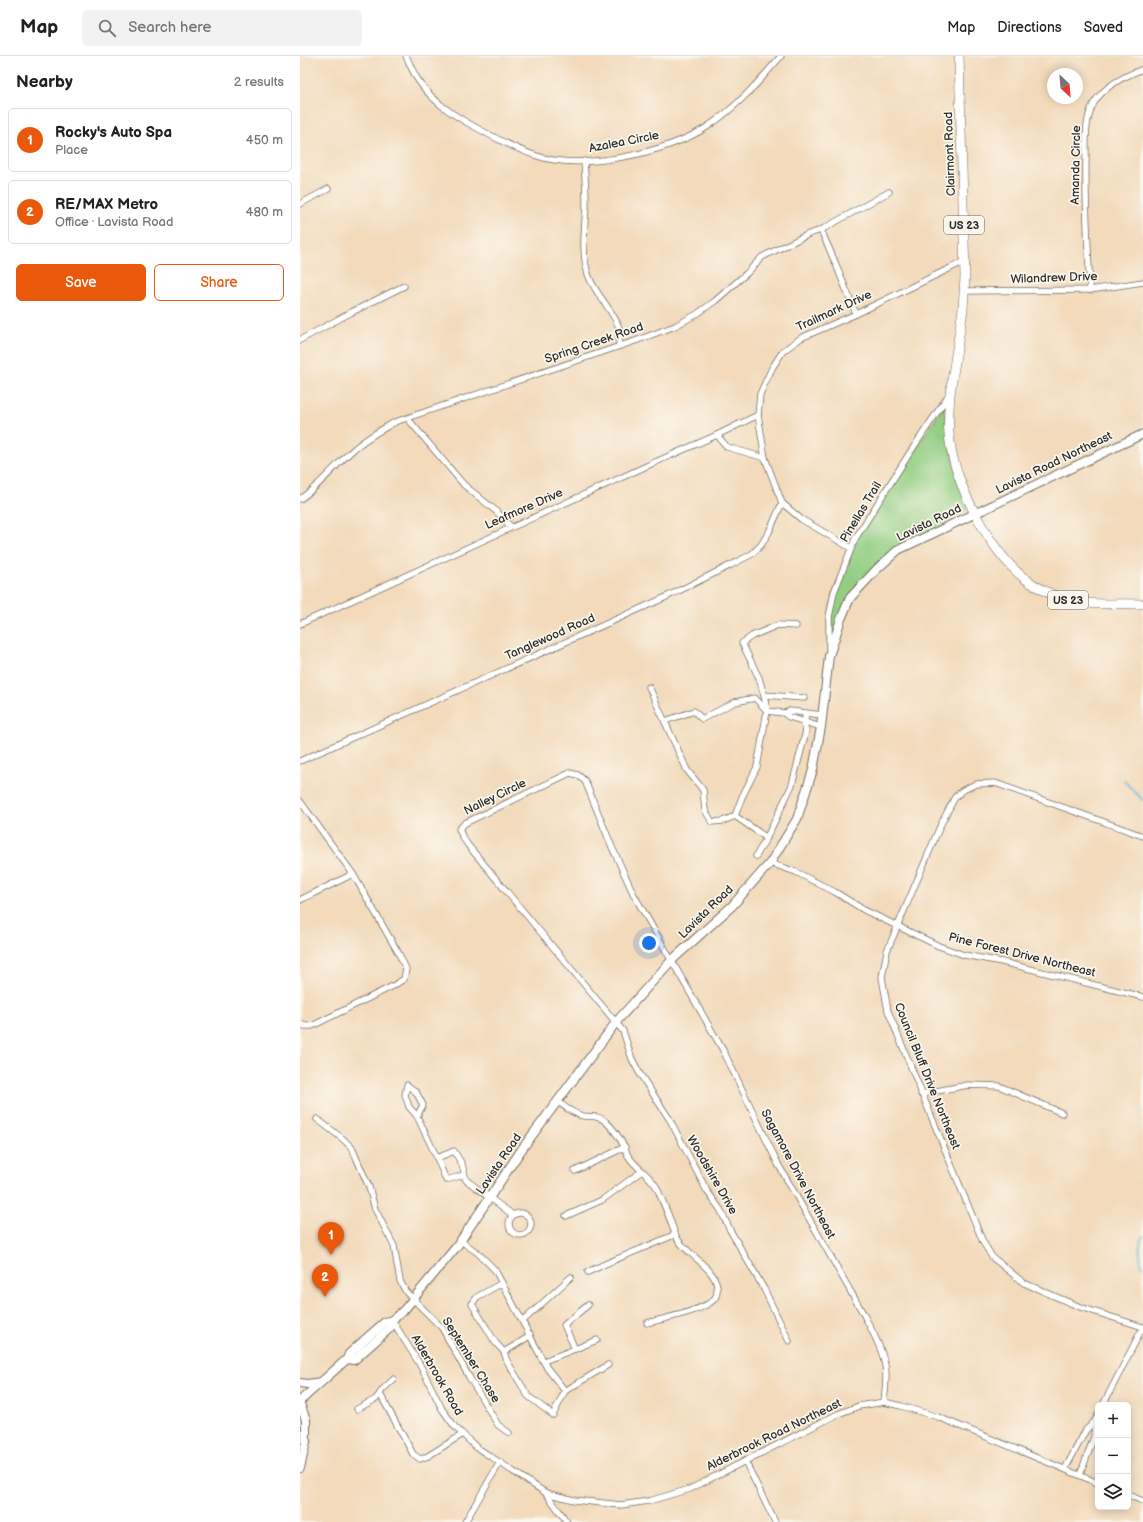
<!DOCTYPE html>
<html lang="en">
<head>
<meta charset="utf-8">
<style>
  :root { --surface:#fff; --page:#f2f2f2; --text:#202124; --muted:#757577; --line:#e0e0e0; --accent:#ea580c }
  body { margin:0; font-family:"Balsamiq Sans",sans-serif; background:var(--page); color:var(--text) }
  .controls { position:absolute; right:12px; bottom:12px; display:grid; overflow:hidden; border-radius:6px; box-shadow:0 2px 10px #0003 }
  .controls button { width:36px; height:36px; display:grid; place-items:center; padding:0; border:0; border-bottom:1px solid var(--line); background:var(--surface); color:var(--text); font:20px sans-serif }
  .compass { position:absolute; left:747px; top:12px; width:36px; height:36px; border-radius:50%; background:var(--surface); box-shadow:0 2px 10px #0003; rotate:154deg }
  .you { position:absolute; left:349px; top:887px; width:14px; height:14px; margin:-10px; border:3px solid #fff; border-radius:50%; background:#1a73e8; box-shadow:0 0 0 6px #1a73e833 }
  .badge { display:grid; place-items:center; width:26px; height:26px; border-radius:50%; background:var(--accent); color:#fff; font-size:13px; font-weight:700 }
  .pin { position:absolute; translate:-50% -33px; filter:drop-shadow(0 1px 2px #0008) }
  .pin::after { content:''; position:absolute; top:21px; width:14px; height:12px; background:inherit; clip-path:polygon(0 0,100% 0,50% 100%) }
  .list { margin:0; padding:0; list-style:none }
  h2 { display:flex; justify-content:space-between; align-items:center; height:52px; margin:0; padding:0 16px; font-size:17px }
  h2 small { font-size:13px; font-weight:400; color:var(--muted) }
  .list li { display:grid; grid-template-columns:26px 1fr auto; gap:12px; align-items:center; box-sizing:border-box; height:64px; margin:0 8px 8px; padding:0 8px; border:1px solid var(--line); border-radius:6px }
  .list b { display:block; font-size:15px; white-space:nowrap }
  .list p { margin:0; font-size:13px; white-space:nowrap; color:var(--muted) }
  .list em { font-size:13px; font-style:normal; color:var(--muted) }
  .actions { display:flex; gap:8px; padding:12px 16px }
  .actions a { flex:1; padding:9px 0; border:1px solid var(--accent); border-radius:6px; text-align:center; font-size:14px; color:var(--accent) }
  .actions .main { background:var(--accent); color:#fff }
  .icon { flex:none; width:22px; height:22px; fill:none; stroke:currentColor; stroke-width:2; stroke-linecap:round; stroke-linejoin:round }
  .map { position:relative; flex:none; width:843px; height:1466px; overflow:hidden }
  header { display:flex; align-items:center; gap:24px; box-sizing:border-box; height:56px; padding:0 20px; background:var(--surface); border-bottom:1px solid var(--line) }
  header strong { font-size:19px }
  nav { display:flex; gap:22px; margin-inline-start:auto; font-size:14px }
  .search { width:280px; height:36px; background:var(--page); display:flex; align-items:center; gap:10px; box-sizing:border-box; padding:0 14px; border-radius:6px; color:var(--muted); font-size:15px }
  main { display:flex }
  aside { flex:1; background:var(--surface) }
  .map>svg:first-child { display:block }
</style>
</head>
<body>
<header>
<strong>Map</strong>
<div class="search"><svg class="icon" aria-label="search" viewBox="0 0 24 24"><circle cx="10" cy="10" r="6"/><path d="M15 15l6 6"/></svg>Search here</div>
<nav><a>Map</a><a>Directions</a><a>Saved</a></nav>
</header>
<main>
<aside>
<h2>Nearby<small>2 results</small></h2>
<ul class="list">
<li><span class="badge">1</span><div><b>Rocky's Auto Spa</b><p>Place</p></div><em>450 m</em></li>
<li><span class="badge">2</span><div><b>RE/MAX Metro</b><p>Office · Lavista Road</p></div><em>480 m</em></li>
</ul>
<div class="actions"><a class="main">Save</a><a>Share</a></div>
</aside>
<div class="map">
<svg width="843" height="1466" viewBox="0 0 843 1466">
  <rect width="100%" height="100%" fill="#fbf7ec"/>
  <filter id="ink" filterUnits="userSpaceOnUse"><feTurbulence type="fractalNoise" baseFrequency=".025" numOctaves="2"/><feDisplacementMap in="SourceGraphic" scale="8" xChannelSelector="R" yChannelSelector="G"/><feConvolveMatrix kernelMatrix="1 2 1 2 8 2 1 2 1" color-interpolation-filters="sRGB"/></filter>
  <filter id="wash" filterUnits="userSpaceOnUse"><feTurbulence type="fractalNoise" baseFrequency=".012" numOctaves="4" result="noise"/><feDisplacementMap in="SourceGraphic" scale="16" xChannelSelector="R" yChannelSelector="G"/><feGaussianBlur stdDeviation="0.9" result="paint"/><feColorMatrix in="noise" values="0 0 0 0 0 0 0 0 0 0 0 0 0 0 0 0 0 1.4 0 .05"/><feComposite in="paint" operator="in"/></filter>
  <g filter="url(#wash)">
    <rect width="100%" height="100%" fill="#f2dabb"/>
    <path fill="#93ce83" stroke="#5f7c57" d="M644,350l12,62 16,38 -44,31 -30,13 -48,48 -21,58v-39l5,-25 21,-53z"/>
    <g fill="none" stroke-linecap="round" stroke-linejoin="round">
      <g stroke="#5bb7d9" stroke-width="2">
        <path d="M824,725l19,19"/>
        <path d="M843,1180c-5,7 -4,24 0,31"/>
      </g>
    </g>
  </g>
  <g filter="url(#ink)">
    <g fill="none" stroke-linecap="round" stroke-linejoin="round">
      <defs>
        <g id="street">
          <path d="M106,0c4,8 7,17 12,24 17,26 45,41 72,55 15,8 31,16 47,21 45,15 130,-3 170,-29 29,-19 52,-45 74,-71"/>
          <path d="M284,105c1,14 2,29 2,43 -1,24 -5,47 2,70 6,19 22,32 30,51 2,6 1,14 1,21"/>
          <path d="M0,148l28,-15"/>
          <path d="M521,174l14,32 21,52"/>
          <path d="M790,234c-2,-44 -5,-88 -4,-132 0,-17 -1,-33 5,-49 8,-20 33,-33 52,-40"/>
          <path d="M665,235l125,-1 53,-8"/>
          <path d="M0,284l50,-27 54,-27"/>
          <path d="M108,363l56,66 32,26 15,16"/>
          <path d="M417,379l10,12 38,11"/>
          <path d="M0,443c21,-14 35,-34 54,-50 12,-11 27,-19 41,-27l243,-82 37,-14 22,-12 18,-13 32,-28 15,-16 47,-23 12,-4 68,-38"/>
          <path d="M551,492l-50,-29 -19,-16 -17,-45 -7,-43 2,-21 12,-26 11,-17 18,-13 55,-24 109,-53"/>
          <path d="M0,568l351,-160 66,-29 41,-20"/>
          <path d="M529,595v-34l5,-25 21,-53 54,-85 39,-58"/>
          <path d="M349,631l38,83 16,20 2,20 7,12 11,-1 12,-5 7,-19 15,-30 10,-56 -3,-16 -5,-17 -17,-35 10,-7 26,-11 18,1"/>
          <path d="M464,639l40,3"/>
          <path d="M484,657l5,4 32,10"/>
          <path d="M365,665l29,-10 8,8 33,-17 20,-4 12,13 17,2 6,-2 32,4"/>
          <path d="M0,705l364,-163 67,-33 21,-11 9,-9 8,-13 13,-29"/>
          <path d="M0,745l53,73"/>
          <path d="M435,760l32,22"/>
          <path d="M843,780l-148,-53 -19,1 -13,6 -8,7 -14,27 -54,127 -5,26 6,34 95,231 9,15 32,26 56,24 63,20"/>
          <path d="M456,800l11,-19 25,-52 14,-54 -2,-8 2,-9"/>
          <path d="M470,807l26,9 39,20 29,18 75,36 25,9 38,7 141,35"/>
          <path d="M0,844l53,-26 46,80 7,15 -2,10 -11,7 -81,40h-8l-4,-3"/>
          <path d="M621,1038l47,-9 31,1 63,27"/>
          <path d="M257,1045c8,6 16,13 26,15 8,1 16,-1 23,6 7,6 13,15 18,24 2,3 2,8 5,11 7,11 22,19 28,31 5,12 11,25 15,37 2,6 3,11 7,16 11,16 45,32 37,55 -5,14 -55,23 -69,27"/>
          <path d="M117,1060l6,-11 -7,-13 -9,-7 -2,10 4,12 8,9 20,42 17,-7 8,13 4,16 47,35"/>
          <path d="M17,1063l26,20 9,9 17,39 6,22 19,37 6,35 6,11 36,36 27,49 29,48 11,8"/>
          <path d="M137,1102l9,22 18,-5"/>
          <path d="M275,1115l50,-24"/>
          <circle cx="220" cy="1168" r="11"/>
          <path d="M266,1160l36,-16 40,-29"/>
          <path d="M161,1185l17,12 17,17 52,98 18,23 -12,24 -25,-19 -21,-35 -3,-9 21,-13 5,-5"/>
          <path d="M288,1216l17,-8 69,-29"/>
          <path d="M202,1227l-25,14 -5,7 23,38 9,10"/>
          <path d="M92,1264l28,45 22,44 13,18 21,20 70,46 28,7 47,5 28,-4 41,-12 148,-75 21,-8 25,-4 17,4 37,11 160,66"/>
          <path d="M223,1265l48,-44"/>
          <path d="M489,1285l-25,-52 -34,-59 -10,-21 -13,-18 -37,-71 -30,-46 -8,-15 -9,-28 -156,-187 -5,-8 -3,-7 6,-6 105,-50 8,2 7,6 27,66 22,48 90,157 54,112 86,151c9,18 21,38 22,59 0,9 -1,19 -2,28"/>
          <path d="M275,1293l22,-9"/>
          <path d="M244,1305l31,-12 -11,-24 24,-20"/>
          <path d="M265,1335l43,-26"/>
          <path d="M80,1338l33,60 7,5 8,-3 35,-22"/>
          <path d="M803,1349l40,-78"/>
          <path d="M57,1353l19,-10 7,-10 11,-10"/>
          <path d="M445,1405l30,61"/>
          <path d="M765,1413l21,-39 9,-9 3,-6"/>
          <path d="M780,1419l14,-38 1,-16"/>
          <path d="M246,1437l21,29"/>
          <path d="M828,1439l15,6"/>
          <path d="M165,1466l35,-60"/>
        </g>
        <g id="secondary">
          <path d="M47,1303l7,1 36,-32 2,-8"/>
          <path d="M0,1327l7,1 14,-2"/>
          <path d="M0,1345l47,-42 2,-5 21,-19 15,-13 7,-2 12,-10 53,-64 65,-97 95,-128 54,-60 61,-55 38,-43 27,-44 16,-49 8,-43 8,-71 12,-37 9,-21 27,-29 21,-19 245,-116"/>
          <path d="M0,1348l6,16v22l-6,26"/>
        </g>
        <path id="primary" d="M659,0l6,221 -2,32 -13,85c-1,16 -3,32 0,48 6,44 40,109 74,136 13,10 28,17 43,22 24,6 51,3 76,4"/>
      </defs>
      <use href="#street" stroke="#71685d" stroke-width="7"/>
      <use href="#secondary" stroke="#71685d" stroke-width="10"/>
      <use href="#primary" stroke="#71685d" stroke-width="10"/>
      <use href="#street" stroke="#fff" stroke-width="5.5"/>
      <use href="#secondary" stroke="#fff" stroke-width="8"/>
      <use href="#primary" stroke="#fff" stroke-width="9"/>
    </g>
  </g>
  <g text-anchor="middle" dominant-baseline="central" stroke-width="3.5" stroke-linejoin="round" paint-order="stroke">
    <g fill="#fbf7ec" stroke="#696865" stroke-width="1">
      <rect x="644" y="160" width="40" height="18" rx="3"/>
      <rect x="748" y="535" width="40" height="18" rx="3"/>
    </g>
    <g font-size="11" font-weight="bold" fill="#2b2b2b">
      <text x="664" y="169">US 23</text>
      <text x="768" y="544">US 23</text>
    </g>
    <g font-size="12" fill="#2b2b2b" stroke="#fbf7ec">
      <text transform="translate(324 86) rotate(-11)">Azalea Circle</text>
      <text transform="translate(650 98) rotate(-92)">Clairmont Road</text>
      <text transform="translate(776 109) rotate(-89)">Amanda Circle</text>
      <text transform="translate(754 222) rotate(-2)">Wilandrew Drive</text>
      <text transform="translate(534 255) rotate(-25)">Trailmark Drive</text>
      <text transform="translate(294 287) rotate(-19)">Spring Creek Road</text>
      <text transform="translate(754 407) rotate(-26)">Lavista Road Northeast</text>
      <text transform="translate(224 453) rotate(-24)">Leafmore Drive</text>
      <text transform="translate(561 456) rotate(-59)">Pinellas Trail</text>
      <text transform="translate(629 467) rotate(-26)">Lavista Road</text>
      <text transform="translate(250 581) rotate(-24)">Tanglewood Road</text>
      <text transform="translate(195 741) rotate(-26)">Nalley Circle</text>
      <text transform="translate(406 856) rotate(-44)">Lavista Road</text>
      <text transform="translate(722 899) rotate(14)">Pine Forest Drive Northeast</text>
      <text transform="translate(627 1020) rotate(68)">Council Bluff Drive Northeast</text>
      <text transform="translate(199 1108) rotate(-56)">Lavista Road</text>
      <text transform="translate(498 1118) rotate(62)">Sagamore Drive Northeast</text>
      <text transform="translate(412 1119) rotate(60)">Woodshire Drive</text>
      <text transform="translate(171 1304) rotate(58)">September Chase</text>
      <text transform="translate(137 1319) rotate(60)">Alderbrook Road</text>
      <text transform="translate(474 1379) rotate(-26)">Alderbrook Road Northeast</text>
    </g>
  </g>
</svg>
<div class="controls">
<button>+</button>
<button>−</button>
<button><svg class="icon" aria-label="layers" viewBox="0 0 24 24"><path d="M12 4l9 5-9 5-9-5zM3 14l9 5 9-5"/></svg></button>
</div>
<svg class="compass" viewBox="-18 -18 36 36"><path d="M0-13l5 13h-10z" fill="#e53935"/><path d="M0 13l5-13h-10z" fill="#757577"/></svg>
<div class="you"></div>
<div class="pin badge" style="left:31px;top:1199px">1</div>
<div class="pin badge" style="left:25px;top:1241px">2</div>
</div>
</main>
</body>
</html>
